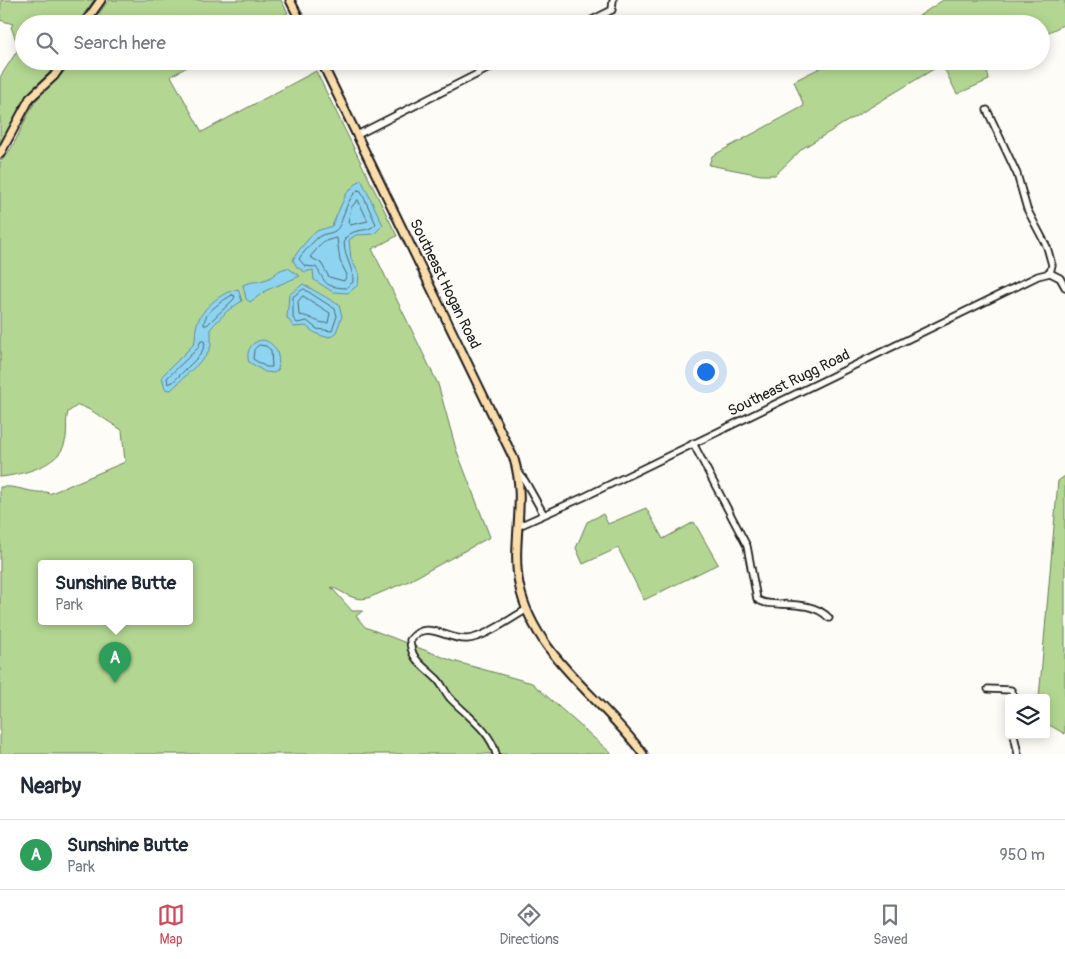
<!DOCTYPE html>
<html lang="en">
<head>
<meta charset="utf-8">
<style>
  :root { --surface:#fff; --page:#f6f6f7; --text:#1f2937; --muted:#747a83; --line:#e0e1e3; --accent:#d1495b }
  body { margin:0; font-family:Pangolin,sans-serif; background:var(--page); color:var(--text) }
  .controls { position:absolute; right:15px; bottom:15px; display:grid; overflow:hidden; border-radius:5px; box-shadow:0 2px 12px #0003 }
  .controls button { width:45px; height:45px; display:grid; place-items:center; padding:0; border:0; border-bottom:1px solid var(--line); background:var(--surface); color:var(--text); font:25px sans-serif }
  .you { position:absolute; left:705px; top:371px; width:18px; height:18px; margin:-12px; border:4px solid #fff; border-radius:50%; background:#1a73e8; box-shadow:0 0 0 8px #1a73e833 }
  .badge { display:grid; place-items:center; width:32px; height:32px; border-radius:50%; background:var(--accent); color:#fff; font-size:16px; font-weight:700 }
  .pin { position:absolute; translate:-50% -41px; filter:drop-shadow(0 1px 2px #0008) }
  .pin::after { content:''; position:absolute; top:26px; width:18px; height:15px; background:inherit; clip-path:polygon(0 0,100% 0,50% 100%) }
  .popup { position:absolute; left:38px; top:560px; width:155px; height:65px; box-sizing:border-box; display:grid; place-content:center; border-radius:5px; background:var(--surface); filter:drop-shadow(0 1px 4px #0005); font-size:16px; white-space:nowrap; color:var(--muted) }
  .popup b { font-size:19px; color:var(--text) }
  .popup::after { content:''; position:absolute; left:50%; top:100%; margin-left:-10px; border:10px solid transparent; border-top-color:var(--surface) }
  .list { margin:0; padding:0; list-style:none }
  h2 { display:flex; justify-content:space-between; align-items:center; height:65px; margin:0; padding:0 20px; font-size:21px }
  h2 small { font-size:16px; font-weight:400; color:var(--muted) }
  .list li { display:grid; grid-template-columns:32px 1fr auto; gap:15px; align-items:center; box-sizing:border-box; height:70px; padding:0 20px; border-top:1px solid var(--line) }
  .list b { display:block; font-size:19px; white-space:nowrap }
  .list p { margin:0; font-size:16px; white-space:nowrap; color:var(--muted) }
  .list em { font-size:16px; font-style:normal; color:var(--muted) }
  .icon { flex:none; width:28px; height:28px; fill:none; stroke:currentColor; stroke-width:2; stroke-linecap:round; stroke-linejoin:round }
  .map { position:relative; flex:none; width:1065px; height:754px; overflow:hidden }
  .search { position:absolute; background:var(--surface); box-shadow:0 2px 12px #0003; left:15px; right:15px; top:15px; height:55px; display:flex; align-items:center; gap:12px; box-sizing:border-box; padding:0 18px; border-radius:28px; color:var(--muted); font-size:19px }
  .sheet { height:135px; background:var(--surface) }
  nav { display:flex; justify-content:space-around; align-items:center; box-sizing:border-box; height:70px; border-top:1px solid var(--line); background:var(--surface); font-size:14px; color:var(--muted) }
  nav a { display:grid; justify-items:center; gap:2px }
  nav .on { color:var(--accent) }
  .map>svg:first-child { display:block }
</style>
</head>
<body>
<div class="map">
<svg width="1065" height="754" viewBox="0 0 1065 754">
  <rect width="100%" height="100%" fill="#fdfcf7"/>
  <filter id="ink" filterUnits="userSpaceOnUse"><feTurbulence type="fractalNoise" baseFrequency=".02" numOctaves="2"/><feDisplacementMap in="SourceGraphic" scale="10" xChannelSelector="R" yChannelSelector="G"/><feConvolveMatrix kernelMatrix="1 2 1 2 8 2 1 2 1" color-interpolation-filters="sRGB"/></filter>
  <g filter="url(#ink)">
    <g fill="#b3d792" stroke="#687a57" fill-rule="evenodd">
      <path d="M1,0h93l-17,24h-53v37h34l-9,12 -22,21 -27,51v-68l19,-29 -8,-21 2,-3 -13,-4z"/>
      <path d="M109,0h172l7,13 -20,11h-177z"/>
      <path d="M943,0h122v24l-24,12v-12h-134z"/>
      <path d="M71,61h127l-27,15 31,56 114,-61 81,165 -25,13 66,135 18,65 34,88 -81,44 -41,17c-15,4 -25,-7 -37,-11l21,24h11l-7,5 9,11 88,34 79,22 80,71h-612v-267c17,-2 31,7 47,5l2,2 76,-32 -3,-32c-14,-8 -30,-21 -44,-25l-10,7c-3,10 0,20 -3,30 -5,24 -45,33 -65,35v-315c17,-16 22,-40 35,-60 11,-16 27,-23 36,-41zM41,564h148v58h-148z"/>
      <path d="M834,61h155l-3,2 3,17 -32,14 -15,-30 -139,84 -28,27h-14l-52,-10 3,-9 92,-50 -10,-25z"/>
      <path d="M1065,476v258l-19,-11v-25h-7l19,-217z"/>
      <path d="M646,508l17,31 31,-17 24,42 -74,36 -26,-52 -35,16 -7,-16 11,-26 16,-8 5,10z"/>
    </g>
    <g fill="#8ed4f0" stroke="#608a9b">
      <path d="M361,179l22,46 -9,9 -18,1 -7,5 2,19 8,15 -1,11 -10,8 -15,-1 -19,-12 -1,-10 -8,2 -8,-5 -4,-7c2,-6 18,-25 24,-29 4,-2 11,-3 15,-5l14,-32z"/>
      <path d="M288,268l12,8 -33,14 -17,12 -4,-3 -3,-14c9,-4 16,-3 24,-6 8,-3 10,-10 21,-11z"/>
      <path d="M303,284l36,21 3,11 -7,19c-11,5 -21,-2 -29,-9l-12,1 -7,-9 2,-23z"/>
      <path d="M238,289l4,12 -15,10 -16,17v18l-5,10 -35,34 -6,-1 -3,-13 32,-32c2,-5 1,-10 2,-16 3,-18 25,-36 42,-39z"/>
      <path d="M264,340c14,5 16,17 14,30l-4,3 -9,-1 -16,-10c-4,-11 3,-22 15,-22z"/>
    </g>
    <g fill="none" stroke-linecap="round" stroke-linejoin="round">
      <g stroke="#4a6671" stroke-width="1">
        <path d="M358,190l3,1 15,33c-9,10 -19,2 -31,14 -4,16 9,28 8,44l-7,6c-23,-1 -20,-6 -30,-21l-11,-1 -6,-7c1,-3 18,-22 21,-23 5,-3 10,-2 15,-5 10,-8 7,-27 23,-41z"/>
        <path d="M358,200l10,21 -18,4 -2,-3 3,-14z"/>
        <path d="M337,238l3,23 7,14 -3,6 -15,-4 -8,-14 -11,-6 13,-15z"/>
        <path d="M304,289l31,20 2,7 -5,15 -15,-2 -10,-8 -10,2 -4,-5v-21z"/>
        <path d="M232,295l3,1 -1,3 -27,26h-3c-1,-12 18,-24 28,-30z"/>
        <path d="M303,296l27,17 -2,10c-11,1 -16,-7 -29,-8l-1,-13z"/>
        <path d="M201,341h3l1,3 -4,10 -28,28 -5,2 -1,-6 31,-30z"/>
        <path d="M259,345l7,1 5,4 1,17h-6l-13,-8 1,-9z"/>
      </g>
      <defs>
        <g id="minor">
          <path d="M584,24l28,-14 1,-10"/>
          <path d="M987,110l30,64 10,35 20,38 5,18 -2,8"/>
          <path d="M357,135l146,-74"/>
          <path d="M693,443l54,103 10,53c12,11 51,-3 72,19"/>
          <path d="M517,470l8,11 18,32"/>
          <path d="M519,526l67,-30 452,-220 12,-3 10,5 5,9"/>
          <path d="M988,689l23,1 4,8"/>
          <path d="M1014,735l4,19"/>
          <path d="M496,754c-5,-23 -31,-40 -46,-56 -5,-6 -8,-14 -13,-19 -14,-14 -26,-18 -27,-39 16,-22 36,0 57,-1 17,-1 44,-21 59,-29"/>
        </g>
        <g id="major">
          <path d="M290,0l12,24"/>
          <path d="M84,24l17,-24"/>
          <path d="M321,61l193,398c13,42 -3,83 5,125 14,72 83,113 124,170"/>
          <path d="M0,154l30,-56 24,-22 10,-15"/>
        </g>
      </defs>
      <use href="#minor" stroke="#1c1c1c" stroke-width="9"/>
      <use href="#major" stroke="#1c1c1c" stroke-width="11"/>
      <use href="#minor" stroke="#fdfcf7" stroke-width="5.5"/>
      <use href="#major" stroke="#fbddab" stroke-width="7"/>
    </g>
  </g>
  <g text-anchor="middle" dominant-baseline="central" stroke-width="4" stroke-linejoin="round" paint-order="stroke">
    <g font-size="15" fill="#1c1c1c" stroke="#fdfcf7">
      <text transform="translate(445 284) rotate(64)">Southeast Hogan Road</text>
      <text transform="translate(789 383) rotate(-26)">Southeast Rugg Road</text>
    </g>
  </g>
</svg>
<div class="controls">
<button><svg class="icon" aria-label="layers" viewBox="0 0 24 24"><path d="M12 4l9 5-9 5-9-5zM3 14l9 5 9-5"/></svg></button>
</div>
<div class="you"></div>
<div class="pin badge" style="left:115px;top:683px;background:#2e9e5b">A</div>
<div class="popup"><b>Sunshine Butte</b>Park</div>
<div class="search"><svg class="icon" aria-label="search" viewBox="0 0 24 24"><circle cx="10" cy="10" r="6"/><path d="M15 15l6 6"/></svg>Search here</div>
</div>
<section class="sheet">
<h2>Nearby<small></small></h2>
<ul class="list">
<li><span class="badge" style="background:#2e9e5b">A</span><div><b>Sunshine Butte</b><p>Park</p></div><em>950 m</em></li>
</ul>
</section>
<nav>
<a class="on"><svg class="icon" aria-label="map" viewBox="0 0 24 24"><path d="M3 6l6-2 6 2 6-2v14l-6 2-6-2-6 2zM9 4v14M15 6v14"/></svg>Map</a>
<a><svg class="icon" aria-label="directions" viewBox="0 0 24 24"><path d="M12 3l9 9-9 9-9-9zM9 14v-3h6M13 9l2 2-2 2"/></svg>Directions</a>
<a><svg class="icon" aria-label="saved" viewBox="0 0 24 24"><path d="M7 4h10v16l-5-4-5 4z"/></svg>Saved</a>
</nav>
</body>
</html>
